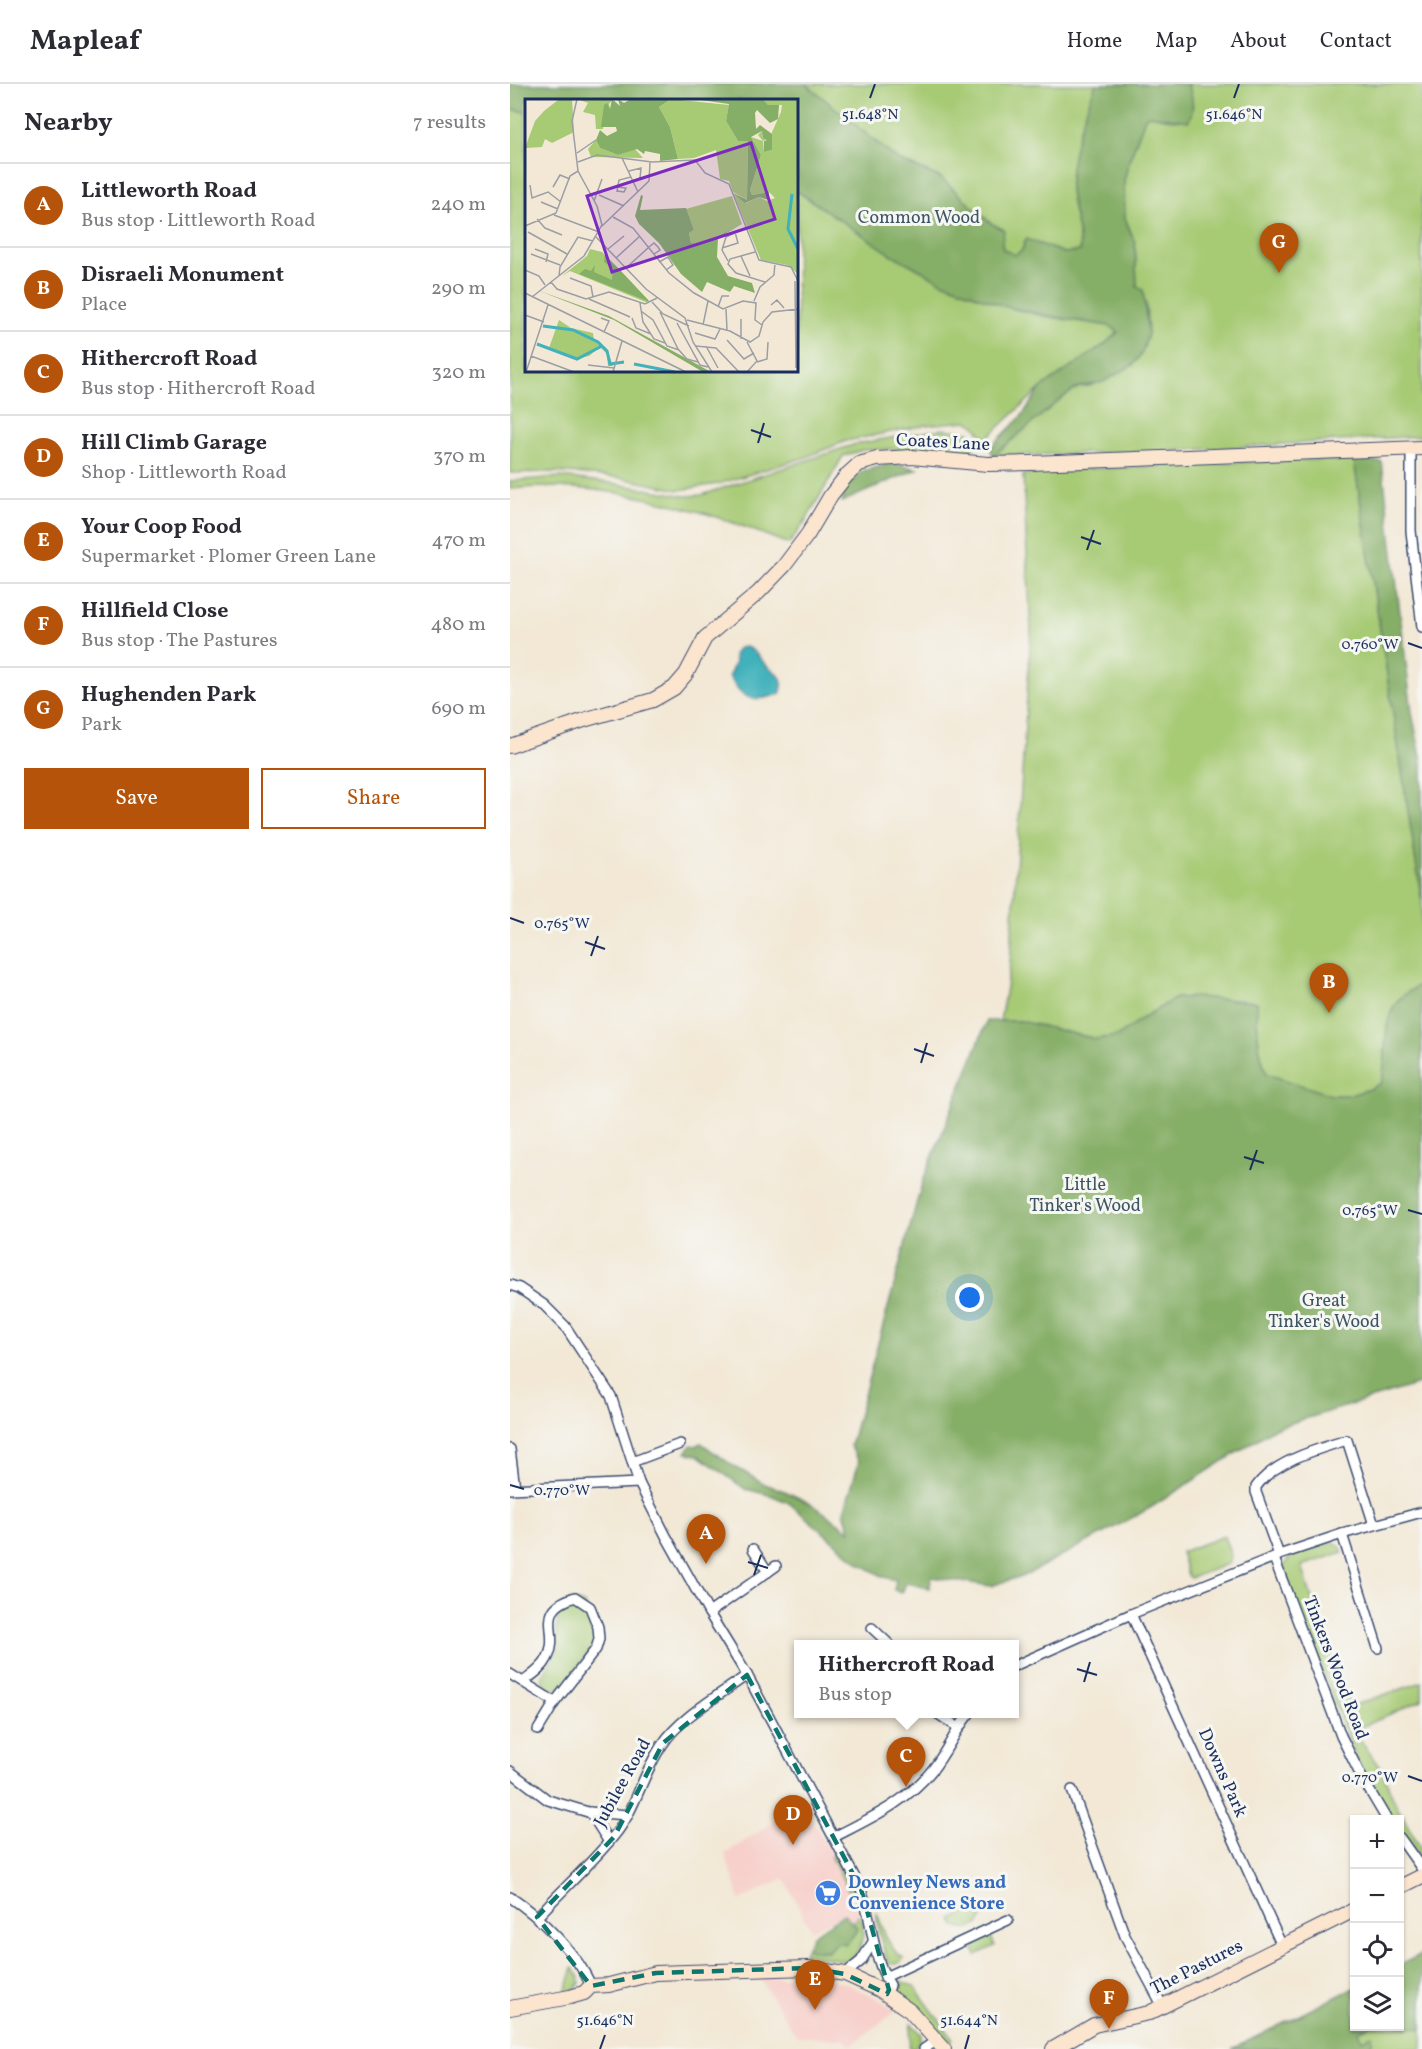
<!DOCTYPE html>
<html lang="en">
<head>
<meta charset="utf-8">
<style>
  :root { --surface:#fff; --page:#f2f2f3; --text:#2b2b33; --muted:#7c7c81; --line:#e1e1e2; --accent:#b45309 }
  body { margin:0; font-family:Vollkorn,serif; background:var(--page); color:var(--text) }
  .controls { position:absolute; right:18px; bottom:18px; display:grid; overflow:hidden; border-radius:0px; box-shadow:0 2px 4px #0004 }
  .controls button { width:54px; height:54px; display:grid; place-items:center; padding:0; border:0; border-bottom:2px solid var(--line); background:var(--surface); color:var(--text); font:30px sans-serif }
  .you { position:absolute; left:460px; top:1214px; width:21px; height:21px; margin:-15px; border:4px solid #fff; border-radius:50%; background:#1a73e8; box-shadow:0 0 0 9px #1a73e833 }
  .badge { display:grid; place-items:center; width:39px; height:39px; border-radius:50%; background:var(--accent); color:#fff; font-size:20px; font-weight:700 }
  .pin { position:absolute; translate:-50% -50px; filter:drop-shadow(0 2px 3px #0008) }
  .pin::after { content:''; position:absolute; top:32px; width:21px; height:18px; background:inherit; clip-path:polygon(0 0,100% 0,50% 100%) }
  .popup { position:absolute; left:284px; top:1556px; width:225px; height:78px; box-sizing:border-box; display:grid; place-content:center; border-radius:0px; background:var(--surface); filter:drop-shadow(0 2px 4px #0005); font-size:20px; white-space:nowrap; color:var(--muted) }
  .popup b { font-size:22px; color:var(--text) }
  .popup::after { content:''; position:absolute; left:50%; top:100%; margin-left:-12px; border:12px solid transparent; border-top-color:var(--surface) }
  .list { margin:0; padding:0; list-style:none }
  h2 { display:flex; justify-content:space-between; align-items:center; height:78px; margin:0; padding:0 24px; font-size:26px }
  h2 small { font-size:20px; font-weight:400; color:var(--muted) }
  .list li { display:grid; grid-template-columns:39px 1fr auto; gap:18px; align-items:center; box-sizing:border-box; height:84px; padding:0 24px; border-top:2px solid var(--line) }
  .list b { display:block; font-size:22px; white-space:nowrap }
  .list p { margin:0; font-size:20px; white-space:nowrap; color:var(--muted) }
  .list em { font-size:20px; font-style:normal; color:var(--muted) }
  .actions { display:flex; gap:12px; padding:18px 24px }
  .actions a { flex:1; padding:14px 0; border:2px solid var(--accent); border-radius:0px; text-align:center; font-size:21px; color:var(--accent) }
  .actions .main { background:var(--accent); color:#fff }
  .icon { flex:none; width:33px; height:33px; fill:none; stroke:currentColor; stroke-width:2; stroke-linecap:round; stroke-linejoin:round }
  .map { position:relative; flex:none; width:912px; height:1965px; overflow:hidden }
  header { display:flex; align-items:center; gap:36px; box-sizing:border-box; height:84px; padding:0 30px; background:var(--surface); border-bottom:2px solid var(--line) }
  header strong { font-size:28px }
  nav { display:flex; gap:33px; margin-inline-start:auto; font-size:21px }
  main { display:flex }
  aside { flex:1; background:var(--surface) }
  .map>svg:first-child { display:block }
</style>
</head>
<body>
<header>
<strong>Mapleaf</strong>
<nav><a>Home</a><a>Map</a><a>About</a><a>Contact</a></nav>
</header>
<main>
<aside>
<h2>Nearby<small>7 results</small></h2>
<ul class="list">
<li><span class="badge">A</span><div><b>Littleworth Road</b><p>Bus stop · Littleworth Road</p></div><em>240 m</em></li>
<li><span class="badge">B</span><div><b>Disraeli Monument</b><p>Place</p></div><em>290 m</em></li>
<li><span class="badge">C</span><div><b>Hithercroft Road</b><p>Bus stop · Hithercroft Road</p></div><em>320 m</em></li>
<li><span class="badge">D</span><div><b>Hill Climb Garage</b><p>Shop · Littleworth Road</p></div><em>370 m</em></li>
<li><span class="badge">E</span><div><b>Your Coop Food</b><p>Supermarket · Plomer Green Lane</p></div><em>470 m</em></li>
<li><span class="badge">F</span><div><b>Hillfield Close</b><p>Bus stop · The Pastures</p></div><em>480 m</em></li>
<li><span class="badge">G</span><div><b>Hughenden Park</b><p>Park</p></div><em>690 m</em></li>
</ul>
<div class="actions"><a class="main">Save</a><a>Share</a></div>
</aside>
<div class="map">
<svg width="912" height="1965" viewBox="0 0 912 1965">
  <rect width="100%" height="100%" fill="#f6f6f2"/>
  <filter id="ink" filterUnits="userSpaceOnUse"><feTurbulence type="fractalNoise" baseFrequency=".0167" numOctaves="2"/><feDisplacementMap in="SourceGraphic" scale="12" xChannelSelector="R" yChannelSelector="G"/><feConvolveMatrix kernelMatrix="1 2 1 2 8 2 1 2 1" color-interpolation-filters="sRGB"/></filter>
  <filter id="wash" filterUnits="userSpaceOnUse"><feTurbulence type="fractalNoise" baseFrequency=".008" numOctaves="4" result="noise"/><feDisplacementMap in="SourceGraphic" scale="24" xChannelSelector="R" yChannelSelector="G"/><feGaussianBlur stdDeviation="1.35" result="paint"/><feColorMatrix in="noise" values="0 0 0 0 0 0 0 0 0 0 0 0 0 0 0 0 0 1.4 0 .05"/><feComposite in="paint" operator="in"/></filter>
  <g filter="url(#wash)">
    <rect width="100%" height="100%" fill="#f2e8d5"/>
    <g fill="#f7d0cb">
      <path d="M293,1721l28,48 29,58 -1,4 -6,7 -10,-8 -32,16 -27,-52 -44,22 -15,-46 63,-42z"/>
      <path d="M253,1893l50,2 5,-2 27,6 39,19 12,9 -46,35 -5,-6 -46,-4 -6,-5 -32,-51z"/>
    </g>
    <g fill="#a7ca74" stroke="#617c69" stroke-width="1.5">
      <path d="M296,0h290c-10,32 -25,65 -26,99 -1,23 11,46 10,69l-16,1 -38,-14 -4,11 -7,5 -12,-6 -2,-7 3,-12 -12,-6 -14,-12 -37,-34 -43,-18z"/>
      <path d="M677,0h235v352l-253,15 -176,5 70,-59 16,-10 11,-1 43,-21 9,-12 6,-19 -2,-30 -9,-17 -2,-44 -10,-25 -1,-20v-18l5,-19 16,-43 4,-3 27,5 17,-13c-4,-9 -1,-15 -6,-23z"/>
      <path d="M0,25l16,3v258h270l1,-179c67,45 127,87 204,114 35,12 73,15 109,21l8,6 -13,12 -64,44 -57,53v-4l-9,-11 -8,-5 -41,4 -80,16 -40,16 -88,27 -39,6 -58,-12 -29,-3 -37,-3 -45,1z"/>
      <path d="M432,345l27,3 5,17 -18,6 -66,-6 -27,1 -20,6 -37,64 -17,24c-32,-12 -64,-26 -96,-34 -57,-16 -124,-28 -183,-21v-8l50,-4 51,6 75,13 16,-1 154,-51z"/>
      <path d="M781,376h63l68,441v82c-8,6 -21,12 -26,20 -16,25 -7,54 -15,80l-11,6 -20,6h-19l-64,-21c-10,-22 -10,-51 -10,-72l-81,-4 -30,18 -28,20 -22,3 -76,-18h-20l10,-56 21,-334 -8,-156 18,-4z"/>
      <path d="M714,1452l7,19 -1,8 -39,15 -3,-2 -7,-24z"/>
      <path d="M823,1458l6,3 4,7 -41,14c14,47 29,95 49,140l71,-24v18l-68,30 28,41 15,36 25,43v7l-2,1 -20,-28v-10l-8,-1 -24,-36 -13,-28 -69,-176 -2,-13 6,-10z"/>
      <path d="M62,1516l12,4 13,33 -2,7 -31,41c-9,7 -20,4 -22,-8l15,-26v-36l2,-6z"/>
      <path d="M325,1771l22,43 -6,-3 -18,-35 -1,-4z"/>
      <path d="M467,1824l5,10 -4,7 -10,4 -13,-3 -3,-6z"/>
      <path d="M366,1827c7,16 12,39 28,47 -4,6 -10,7 -16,5l-9,-30z"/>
      <path d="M349,1831c9,12 3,40 -12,46l-43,-7 3,-7 4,3 17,1c9,-9 19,-15 29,-23l-4,-6z"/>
      <path d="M475,1849l6,4 4,9 -19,9 -2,-5 5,-13z"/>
      <path d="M912,1870v95h-190l122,-61v38h46v-61z"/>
      <path d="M63,1884l6,8 1,7 -5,7 -10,3z"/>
      <path d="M388,1896l17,7 38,52 -7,4 -43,-49 -4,-6z"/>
      <path d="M401,1939l10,11 -1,6 -6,9h-5z"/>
    </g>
    <g fill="#85ae66" stroke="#506e62" stroke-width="1.5">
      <path d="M0,0h296l92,76 43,18 37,34 14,12 12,6 -2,12 1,7 12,6 7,-5 4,-11 38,14 16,-2c1,-23 -11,-45 -10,-68 1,-34 14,-68 26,-99h91c6,10 8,27 1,37l-39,-6 -4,3 -16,43 -5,19 1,38 10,25 2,44 6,3 5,44 -6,19 -9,12 -30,17 -24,5 -16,10 -70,59 -3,-8 31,-31 20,-29 64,-44 13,-12 -8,-6 -62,-10 -45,-10 -63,-25 -49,-27 -94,-63 -1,-91h-270v12l-16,-3z"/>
      <path d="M844,376l28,2 30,251 10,49v139z"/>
      <path d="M382,379l25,6 -75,33 4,-16 17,-15z"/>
      <path d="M912,899v400l-147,45 -125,80 -122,66 -37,12 -59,-9 -3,11 -23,-5 -4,10 -8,-3 2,-10 -12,-3 -24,-13 -71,-61 -16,-7 -28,-7 -47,-34 -12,-2 5,-8 5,1 5,-3 34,24 30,17 22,8 26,13 37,26 -6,-19 15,-51 -9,-15 72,-263 65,-162h33l76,18 22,-3 28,-20 30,-18 22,-1 59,5c0,24 0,50 10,72l64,21h19l20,-6 11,-6c8,-26 -1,-55 15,-80 5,-8 18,-14 26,-20z"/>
      <path d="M334,1830l13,14 -2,5 -9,11c-9,-3 -12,1 -18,7l-17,-1 -4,-3 6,-12z"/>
      <path d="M912,1870v75l-22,-4v-60z"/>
      <path d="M844,1904v38l16,1 -12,5 4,8 10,-5v8l-4,6h-136z"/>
    </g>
    <path fill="#41b1bb" stroke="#2e708c" stroke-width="1.5" d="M236,563c9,4 12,8 18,16 9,11 24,11 16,31 -28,8 -36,8 -51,-18l6,-14 -1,-8 5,-6z"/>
  </g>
  <g filter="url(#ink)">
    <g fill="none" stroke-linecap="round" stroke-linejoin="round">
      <defs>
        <g id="street">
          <path d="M901,365v82l11,96"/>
          <path d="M0,1201l9,3 25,17 21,21 46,70 28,87 27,53 43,77 38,62 114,214c12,32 10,66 29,96l-3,9"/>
          <path d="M0,1365l5,39"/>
          <path d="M122,1378l48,-18"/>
          <path d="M0,1405l129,-6"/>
          <path d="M832,1450l36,114"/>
          <path d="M243,1465l15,23"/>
          <path d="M769,1471l-23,-63v-5c18,-26 62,-38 91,-47l27,85"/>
          <path d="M764,1474l67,178 20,40 26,44"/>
          <path d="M199,1529l67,-47"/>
          <path d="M621,1530l151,332"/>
          <path d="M362,1544l17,16"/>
          <path d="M504,1582l117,-52 148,-59 63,-21 80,-22"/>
          <path d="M0,1590l45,28 41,-53 3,-10 -1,-12 -8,-20 -15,-10c-43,14 -13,35 -28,62 -5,10 -15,16 -24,23"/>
          <path d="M428,1630l21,14"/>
          <path d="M28,1646l17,-28"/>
          <path d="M0,1687l38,29 40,12 40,3"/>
          <path d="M562,1706l53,146 37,69"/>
          <path d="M80,1728l19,30"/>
          <path d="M324,1753c37,-19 73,-35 99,-68 14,-18 22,-38 36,-55"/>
          <path d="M890,1754l22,31"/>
          <path d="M0,1813c29,19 68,57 81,89"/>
          <path d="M27,1833c25,-27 53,-52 76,-80 23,-27 29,-63 49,-92 18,-28 58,-50 85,-70"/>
          <path d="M335,1890l16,-13 12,-19"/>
          <path d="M375,1893l123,-57"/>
          <path d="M414,1965l13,-9"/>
        </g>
        <g id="secondary">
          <path d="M0,662l77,-27 66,-19 21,-12 12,-14 19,-36 53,-45 26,-27 24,-32 23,-39 16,-20 12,-11 18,-5 35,-2 76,7 43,-1 391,-15"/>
          <path d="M890,1803l22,-11"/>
          <path d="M0,1924l60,-11 14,-4 7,-7 18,-1 47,-12 152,-5 37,6 35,16 30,21 34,38"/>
          <path d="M543,1965l41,-24 55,-12 205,-103"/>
        </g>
      </defs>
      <use href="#street" stroke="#3b4b70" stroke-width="12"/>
      <use href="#secondary" stroke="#3b4b70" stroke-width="16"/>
      <use href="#street" stroke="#fff" stroke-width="9"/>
      <use href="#secondary" stroke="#fce5cf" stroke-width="14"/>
    </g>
  </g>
  <path fill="none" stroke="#0f766e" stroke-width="4.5" stroke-dasharray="12 8" stroke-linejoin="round" d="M237,1591l114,214 28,101 -2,4 -42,-20 -37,-6 -152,5 -65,13 -54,-69 77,-80 49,-94z"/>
  <path fill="none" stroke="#1b2f5e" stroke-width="2" d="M360,14l5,-14M724,14l5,-14M241,346l20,7M248,359l6,-20M571,453l20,7M577,466l7,-20M898,559l14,5M0,834l14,5M75,858l20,7M81,872l7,-20M404,965l20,7M411,979l6,-20M734,1073l20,6M740,1086l7,-20M898,1126l14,4M0,1401l14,4M238,1478l20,6M244,1491l7,-20M567,1585l20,6M574,1598l6,-20M898,1692l14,5M90,1965l5,-14M455,1965l4,-14"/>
  <defs>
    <symbol id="supermarket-disc" viewBox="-11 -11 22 22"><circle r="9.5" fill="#3f7fe0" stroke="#f6f6f2"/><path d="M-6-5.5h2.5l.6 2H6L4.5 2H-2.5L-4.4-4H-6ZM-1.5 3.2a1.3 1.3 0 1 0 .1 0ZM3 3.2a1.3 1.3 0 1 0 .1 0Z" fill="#fff"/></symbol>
  </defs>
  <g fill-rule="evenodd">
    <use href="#supermarket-disc" x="303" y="1794" width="30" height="30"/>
  </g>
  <g text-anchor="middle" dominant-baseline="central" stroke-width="6" stroke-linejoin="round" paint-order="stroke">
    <g font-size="18" fill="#3e5664" stroke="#f6f6f2">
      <text x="409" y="134">Common Wood</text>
      <text x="575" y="1101">Little<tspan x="575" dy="21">Tinker's Wood</tspan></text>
      <text x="814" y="1217">Great<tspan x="814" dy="21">Tinker's Wood</tspan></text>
    </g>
    <g font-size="18" fill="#1b2f5e" stroke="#f6f6f2">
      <text transform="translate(433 359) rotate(3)">Coates Lane</text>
      <text transform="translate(825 1584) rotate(69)">Tinkers Wood Road</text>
      <text transform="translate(712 1689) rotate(66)">Downs Park</text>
      <text transform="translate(113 1699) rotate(-61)">Jubilee Road</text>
      <text transform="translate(687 1884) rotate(-27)">The Pastures</text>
    </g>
    <g font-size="18" font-weight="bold" fill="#366cbe" stroke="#f6f6f2" text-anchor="start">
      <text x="338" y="1799">Downley News and<tspan x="338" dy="21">Convenience Store</tspan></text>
    </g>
  </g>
  <g transform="translate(15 15)">
    <rect width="273" height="273" fill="#f2e8d5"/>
    <path d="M47,0l2,33 -22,11 -7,-4 -3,8 -17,1 10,-27 9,-10 14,-11zM52,0h36l-4,5 1,5 -6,-4 -1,24h-7l-1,-14 -12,-3 5,-9zM146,0l58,6 -3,16 12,20h10l-1,59 -14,-8 -4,-11 -9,-2 -4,-29 -22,8 -16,1 -8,-32 -11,-20zM238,0h35v175l-11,-9 -26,-5 -28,-67 13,10 13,-6 8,4 8,-3 -6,-6 -17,3 -2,-5 11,-35 -10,-18 12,4 -5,-6 4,-4 1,7 4,1 -4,2 1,11 8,-2 -3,-11 12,-27 1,-7h-14zM71,41l4,8 18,7 17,-6 8,9 -52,-1 -3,-8zM207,97l10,28 -40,20 -11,-1 -2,-10 5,-3 -8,-21zM65,150l12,3 46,48v3l-78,-32 -8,5 25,-20zM34,221l12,8 22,5 1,7 13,9 6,17h-5l-1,-12 -7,-7 -11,9 -13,3 -27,-11z" fill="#a7ca74"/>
    <path d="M93,0l6,4 7,-4h40l-12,8 11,20 8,32 -18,2v-7l-15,-3 -1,3 -7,-5 -19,6 -18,-7 -4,-8 4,-10 7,6 10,-5 -1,-4h-15l3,-22 3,-2 3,6 2,-10 8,7zM169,0h69l5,6h11l-1,14 -8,4 -13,-13 -2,3 1,16 4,-4 12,9v16l-8,2v-11l3,-1 -4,-2 -1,-7 -11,6 10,18 -11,35 2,5 17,-3v8l-10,-3 -14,6 -12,-10 14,7 1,-59h-10l-12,-20 3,-17zM116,96l2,1 -3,14 46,-2 8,22 -5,3 2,10 11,1 40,-20 -24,14 -1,19 11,19 24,7 3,10 -21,-7 -4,6 -23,-10 -5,10 -21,-18 -22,-31 -20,-19 -4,-8zM80,156l16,16 29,31 -71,-28 6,-5 6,2 4,-6 -1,7 18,8 1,-12 -9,-6zM12,191l72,26 102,56h-8l-89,-52z" fill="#85ae66"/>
    <path fill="none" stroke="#41b1bb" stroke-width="3" d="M267,95l-4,35 10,20M18,227l30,4 25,12 9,9 3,13 14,-2M12,245l40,15 25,-13M109,265l41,8"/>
    <path fill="none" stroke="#9c9ea5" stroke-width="1.5" d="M52,54l19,-13M97,59l16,34M53,63l19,-7 55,7 43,-2 10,13 24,11 30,76 32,7 7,14M104,72l12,-3 -1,10 -6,3M5,86l2,13 16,-6 13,10M28,88l7,-12 10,4M93,88l8,1 -2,4 -7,-1 2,-11 12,-3M74,96l25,11M69,102l8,-22M16,103l17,7M29,116l45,17M88,118l20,11 36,45 25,20 29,16 20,-8 13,2 -1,17 7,5M12,120l8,9 17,7M0,127l31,-13 14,-37 8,-5M77,127l47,-45 1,-19M3,133l39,22M71,138l50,52 39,29 8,24 19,30M124,148l5,-4 4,4 2,3 -6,4M197,149l16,-5 -3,-11M10,150l13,5 -2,8M83,150l16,-13M230,153l-25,7 -2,5 8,9 29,9M6,155l29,11M216,157l9,20M91,159l24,-22M203,162l-6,-11 4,-13 19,-9M134,163l9,-5 5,8 -7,5M101,169l23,-21M0,171l14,6 6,9M34,177l1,-9 18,-30 15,4M45,179l21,8 2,11M270,182l1,87M26,183l6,7 29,10 23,-7 36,12 12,-6M0,194l161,79M7,198l52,-41 18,-31 -5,-19 -19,-35 -6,-50 5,-22M64,200l41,18M229,202l6,-14 14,-12 1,-12M127,203l11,12 26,12M115,204l3,19 11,17 11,4M246,206l6,-5 7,8M193,208l4,-11h7M201,210l1,21M116,212l12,9 14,26 12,4M135,213l18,37 9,10 11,3M0,216l19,7M76,219l8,3 -5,11M107,219l4,10 15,6M216,220v20M162,221l43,11 20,11 9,-6 4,-14 9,-10 26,-3M152,224l23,42 8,2M178,226l5,-24M170,234l20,6 5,-10M202,241l17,19 10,-6M171,247l20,2 23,24M181,247l12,22M6,257l43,16M232,263l10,-3 1,-17M63,266l26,3M1,273l22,-67M88,273l9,-31M222,273l10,-11 -10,-19"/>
    <path fill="#7b2cbf" fill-opacity="0.15" stroke="#7b2cbf" stroke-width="3" d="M226,44l24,76 -163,53 -25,-76z"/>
    <rect width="273" height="273" fill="none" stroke="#1b2f5e" stroke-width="3"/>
  </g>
  <g font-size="15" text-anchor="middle" fill="#1b2f5e" stroke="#f6f6f2" stroke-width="6" stroke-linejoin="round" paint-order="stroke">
    <text x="360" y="35">51.648°N</text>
    <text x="724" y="35">51.646°N</text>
    <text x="860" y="565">0.760°W</text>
    <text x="52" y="844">0.765°W</text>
    <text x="860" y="1131">0.765°W</text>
    <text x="52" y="1411">0.770°W</text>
    <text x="860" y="1698">0.770°W</text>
    <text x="95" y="1941">51.646°N</text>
    <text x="459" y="1941">51.644°N</text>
  </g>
</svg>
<div class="controls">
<button>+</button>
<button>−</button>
<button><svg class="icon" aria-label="locate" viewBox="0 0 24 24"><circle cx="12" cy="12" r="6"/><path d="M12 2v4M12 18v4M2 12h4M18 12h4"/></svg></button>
<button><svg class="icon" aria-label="layers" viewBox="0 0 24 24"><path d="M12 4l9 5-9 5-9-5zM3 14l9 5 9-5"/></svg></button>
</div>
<div class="you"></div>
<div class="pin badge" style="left:196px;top:1480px">A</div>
<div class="pin badge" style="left:819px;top:929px">B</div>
<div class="pin badge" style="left:396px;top:1703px">C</div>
<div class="popup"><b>Hithercroft Road</b>Bus stop</div>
<div class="pin badge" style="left:283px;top:1761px">D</div>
<div class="pin badge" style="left:305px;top:1926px">E</div>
<div class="pin badge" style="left:599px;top:1945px">F</div>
<div class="pin badge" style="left:769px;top:189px">G</div>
</div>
</main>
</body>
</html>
